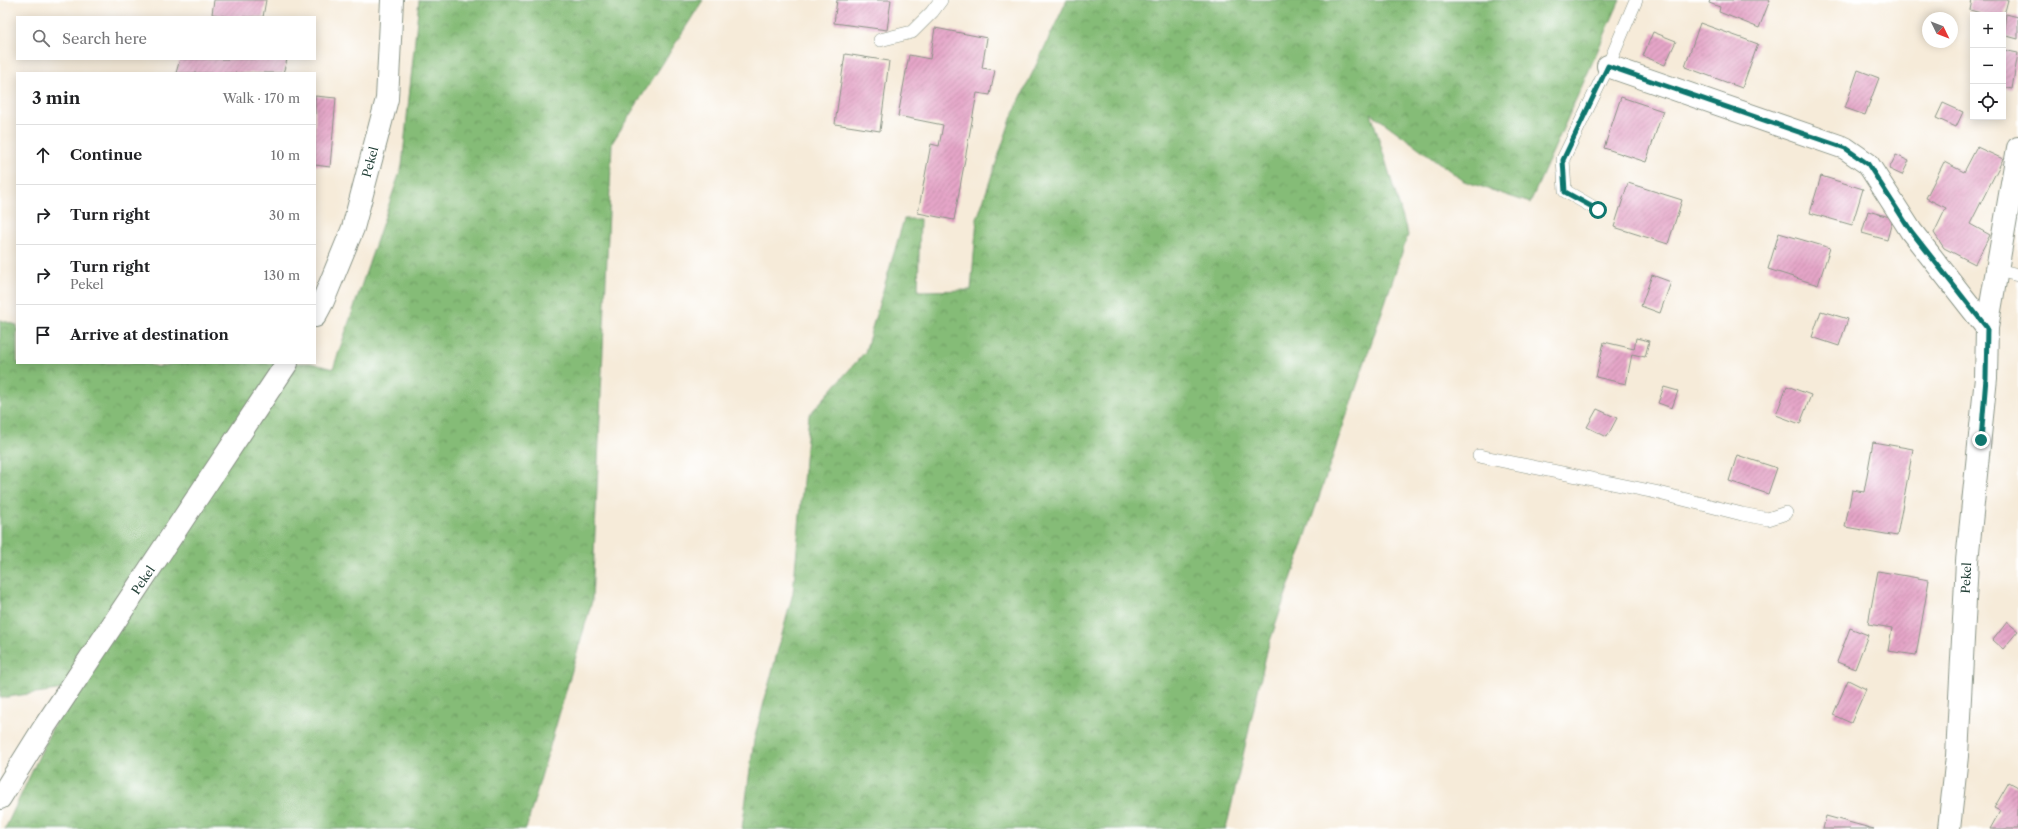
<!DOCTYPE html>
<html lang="en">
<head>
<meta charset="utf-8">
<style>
  :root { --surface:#fff; --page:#f6f6f6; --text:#202124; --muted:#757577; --line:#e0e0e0 }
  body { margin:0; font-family:"Libre Caslon Text",serif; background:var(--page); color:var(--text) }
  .controls { position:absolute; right:12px; top:12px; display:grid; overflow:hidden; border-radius:0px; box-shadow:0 2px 10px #0003 }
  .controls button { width:36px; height:36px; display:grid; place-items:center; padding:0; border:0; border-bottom:1px solid var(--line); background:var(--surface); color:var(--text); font:20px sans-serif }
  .compass { position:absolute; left:1922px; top:12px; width:36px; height:36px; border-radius:50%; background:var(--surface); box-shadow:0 2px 10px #0003; rotate:133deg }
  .stop { position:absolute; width:12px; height:12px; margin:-9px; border:3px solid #0f766e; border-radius:50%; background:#fff }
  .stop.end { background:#0f766e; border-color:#fff; box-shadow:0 1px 4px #0008 }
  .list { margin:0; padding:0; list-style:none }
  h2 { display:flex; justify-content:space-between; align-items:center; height:52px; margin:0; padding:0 16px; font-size:17px }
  h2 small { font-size:13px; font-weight:400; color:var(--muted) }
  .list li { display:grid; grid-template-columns:26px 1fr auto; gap:12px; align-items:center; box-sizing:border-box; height:60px; padding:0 16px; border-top:1px solid var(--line) }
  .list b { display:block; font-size:15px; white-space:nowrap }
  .list p { margin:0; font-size:13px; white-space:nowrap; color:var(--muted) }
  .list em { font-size:13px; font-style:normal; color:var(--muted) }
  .icon { flex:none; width:22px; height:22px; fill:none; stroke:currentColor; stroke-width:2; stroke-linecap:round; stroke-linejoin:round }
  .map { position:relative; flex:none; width:2018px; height:829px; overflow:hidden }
  .search { position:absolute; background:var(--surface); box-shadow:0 2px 10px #0003; left:16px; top:16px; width:300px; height:44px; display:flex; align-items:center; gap:10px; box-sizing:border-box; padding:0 14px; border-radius:0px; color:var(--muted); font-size:15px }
  .panel { position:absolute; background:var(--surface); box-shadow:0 2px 10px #0003; left:16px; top:72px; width:300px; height:292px; border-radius:0px }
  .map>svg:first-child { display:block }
</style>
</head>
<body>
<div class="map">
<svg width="2018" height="829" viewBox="0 0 2018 829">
  <defs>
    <pattern id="forest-crowns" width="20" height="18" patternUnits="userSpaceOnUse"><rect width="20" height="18" fill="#85bc77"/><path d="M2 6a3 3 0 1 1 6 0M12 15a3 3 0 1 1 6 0" fill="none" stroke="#6c9a62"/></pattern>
    <pattern id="building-hatch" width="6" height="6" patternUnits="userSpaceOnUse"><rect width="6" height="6" fill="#e5a5c8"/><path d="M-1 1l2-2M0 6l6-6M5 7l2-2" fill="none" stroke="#b988a3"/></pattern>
  </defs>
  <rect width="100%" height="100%" fill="#fff"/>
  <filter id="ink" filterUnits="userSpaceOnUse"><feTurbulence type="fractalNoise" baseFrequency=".025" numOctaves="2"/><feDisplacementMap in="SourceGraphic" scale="8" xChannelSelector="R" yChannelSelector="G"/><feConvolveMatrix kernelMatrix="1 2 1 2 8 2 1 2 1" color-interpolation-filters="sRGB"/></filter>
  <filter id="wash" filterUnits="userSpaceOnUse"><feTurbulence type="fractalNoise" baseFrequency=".012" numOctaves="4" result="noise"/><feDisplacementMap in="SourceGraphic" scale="16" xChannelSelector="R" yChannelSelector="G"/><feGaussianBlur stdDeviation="0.9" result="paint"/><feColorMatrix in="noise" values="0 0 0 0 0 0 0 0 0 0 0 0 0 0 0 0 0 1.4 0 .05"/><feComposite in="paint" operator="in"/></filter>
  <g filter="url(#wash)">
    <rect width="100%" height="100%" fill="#f6ebd9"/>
    <g fill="url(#forest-crowns)" stroke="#527c56">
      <path d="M419,0h284l-91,143 -20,458 -66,228h-521l66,-141 -71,10v-378l17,5v38h127l14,4 18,-4h135l22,6 69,-203z"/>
      <path d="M1067,0h553l-90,203 -66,-22 -93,-68 37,122 -140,412 -42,182h-484l12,-89 39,-147 16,-178 56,-63 39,-133h16l-2,72 53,-1 6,-71 35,-103z"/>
    </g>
    <g id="blocks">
      <g fill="url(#building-hatch)">
        <path d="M214,0h52l-3,17h-34l-17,-3z"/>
        <path d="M837,0h54l-4,30 -53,-7z"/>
        <path d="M1710,0h60l-11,28 -40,-16 1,-5 -11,-4z"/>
        <path d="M1972,0h36l-4,15h-21l1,-1 -14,-4z"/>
        <path d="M2006,14l12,3v22l-15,-4z"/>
        <path d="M1700,23l58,21 -16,44 -57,-21z"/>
        <path d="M935,28l52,10 -5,30 13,2 -5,25 -13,-2 -23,127 -36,-7 13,-69 8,2 4,-21 -45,-9 11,-61 21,4z"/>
        <path d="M1653,32l23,9 -11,24 -22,-9z"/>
        <path d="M2003,50l15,3 -6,36 -9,-2z"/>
        <path d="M845,54l44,7 -9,70 -45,-7z"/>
        <path d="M180,59h103l4,1 -4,13h-107z"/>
        <path d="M1858,70l21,8 -14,37 -20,-7z"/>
        <path d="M315,96l21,2 -6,69 -15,-2z"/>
        <path d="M1621,97l42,14 -17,51 -42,-14z"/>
        <path d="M1943,103l20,9 -7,15 -20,-9z"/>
        <path d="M1977,147l26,12 -33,65 20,11 -15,29 -31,-16 -10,-15 12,-25 -20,-10 18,-36 20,10z"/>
        <path d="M1896,155l13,6 -7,14 -13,-6z"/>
        <path d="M1821,176l42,13 -11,36 -42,-12z"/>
        <path d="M1628,183l54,17 -14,44 -54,-17z"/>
        <path d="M1868,211l25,7 -6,22 -25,-7z"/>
        <path d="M1779,233l51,15 -12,37 -50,-16z"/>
        <path d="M1652,275l19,7 -11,31 -19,-7z"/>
        <path d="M1821,311l27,8 -9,27 -27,-9z"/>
        <path d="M1636,338l13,3 -4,16 -13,-3 -6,30 -30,-7 8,-35 30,7z"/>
        <path d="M1787,386l24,9 -11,29 -24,-9z"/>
        <path d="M1664,387l14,4 -6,17 -14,-5z"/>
        <path d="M1597,409l20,9 -10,19 -20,-10z"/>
        <path d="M1873,442l40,7 -16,87 -52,-9 7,-37 12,2z"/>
        <path d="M1737,455l40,13 -9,26 -39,-13z"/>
        <path d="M1878,571l51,9 -13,75 -28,-4 4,-23 -24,-4z"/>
        <path d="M2007,622l11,9 -15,18 -10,-9z"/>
        <path d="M1850,628l18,7 -13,34 -18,-7z"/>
        <path d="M1848,680l18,9 -15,34 -18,-8z"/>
        <path d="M2009,782l9,5v42h-28l10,-18 -6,-3z"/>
        <path d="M1826,816l48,13h-51z"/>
      </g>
    </g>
  </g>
  <g filter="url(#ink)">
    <use href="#blocks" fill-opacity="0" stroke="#8a9486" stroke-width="1"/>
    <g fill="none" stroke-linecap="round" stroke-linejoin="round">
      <defs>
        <g id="lane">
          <path d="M880,40l32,-8 20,-20 9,-12"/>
          <path d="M1598,210l-33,-19 -2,-32 45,-93 28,-66"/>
          <path d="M1998,270l20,5"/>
          <path d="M1479,456l176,36 87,22 26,5 18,-6"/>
        </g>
        <g id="street">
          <path d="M1608,66l237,82 23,16 43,67 76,97"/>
          <path d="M315,316l8,-15 30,-73 34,-129 5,-99"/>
          <path d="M0,798l43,-69 244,-366"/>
          <path d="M1949,829l8,-73 10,-195 19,-183 1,-50 31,-180"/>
        </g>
      </defs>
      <use href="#lane" stroke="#8a9486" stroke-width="14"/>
      <use href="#street" stroke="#8a9486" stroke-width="24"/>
      <use href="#lane" stroke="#fff" stroke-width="13"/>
      <use href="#street" stroke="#fff" stroke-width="22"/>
    </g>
  </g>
  <g fill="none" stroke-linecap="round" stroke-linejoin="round" filter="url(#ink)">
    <path stroke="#0f766e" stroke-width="5" d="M1598,210l-33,-18 -2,-32 45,-94 237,82 23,16 43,67 76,97 -1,50 -5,62"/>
  </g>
  <g text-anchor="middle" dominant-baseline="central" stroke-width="3" stroke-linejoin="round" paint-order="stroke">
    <g font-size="12" fill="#1f3d34" stroke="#fff">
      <text transform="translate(370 162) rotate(-75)">Pekel</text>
      <text transform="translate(1966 578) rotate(-87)">Pekel</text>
      <text transform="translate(143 580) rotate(-56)">Pekel</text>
    </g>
  </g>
</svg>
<div class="controls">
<button>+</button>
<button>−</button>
<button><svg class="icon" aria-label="locate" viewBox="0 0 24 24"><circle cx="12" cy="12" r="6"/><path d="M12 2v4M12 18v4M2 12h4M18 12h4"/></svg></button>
</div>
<svg class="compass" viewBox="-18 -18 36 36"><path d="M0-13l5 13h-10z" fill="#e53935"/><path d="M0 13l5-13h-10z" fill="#757577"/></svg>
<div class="stop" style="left:1598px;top:210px"></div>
<div class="stop end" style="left:1981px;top:440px"></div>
<div class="search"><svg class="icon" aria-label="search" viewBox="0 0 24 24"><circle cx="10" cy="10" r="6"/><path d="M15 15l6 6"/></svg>Search here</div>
<section class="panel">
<h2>3 min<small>Walk · 170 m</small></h2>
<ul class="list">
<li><svg class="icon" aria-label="ahead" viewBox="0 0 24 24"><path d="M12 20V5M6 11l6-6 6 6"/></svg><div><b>Continue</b></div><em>10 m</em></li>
<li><svg class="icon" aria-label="right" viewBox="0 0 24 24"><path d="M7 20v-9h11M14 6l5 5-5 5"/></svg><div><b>Turn right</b></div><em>30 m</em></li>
<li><svg class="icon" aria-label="right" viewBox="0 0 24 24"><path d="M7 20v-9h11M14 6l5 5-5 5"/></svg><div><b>Turn right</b><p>Pekel</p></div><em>130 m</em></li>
<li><svg class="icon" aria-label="arrive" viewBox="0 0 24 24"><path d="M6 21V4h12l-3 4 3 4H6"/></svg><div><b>Arrive at destination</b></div></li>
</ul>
</section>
</div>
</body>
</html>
